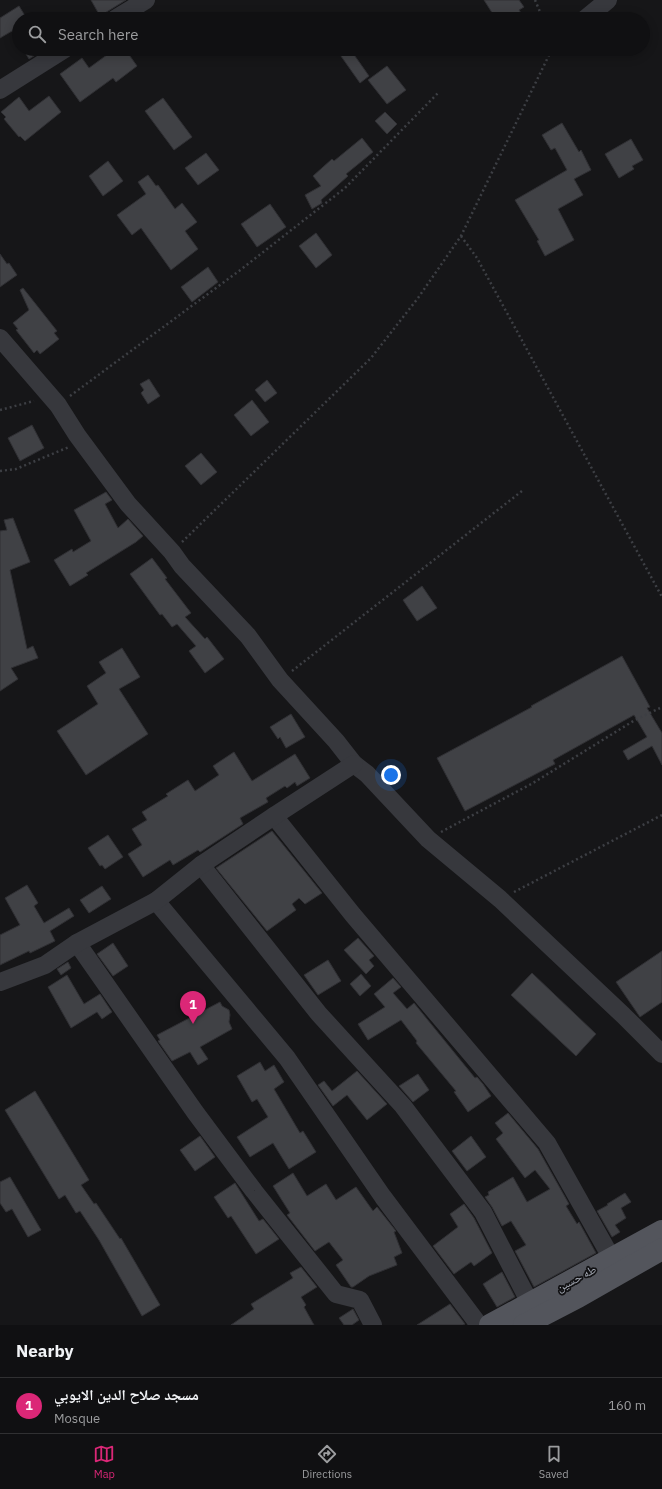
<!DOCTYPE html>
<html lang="en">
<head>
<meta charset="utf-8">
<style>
  :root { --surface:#101012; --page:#19191b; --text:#f1f3f6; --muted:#9c9d9f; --line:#303032; --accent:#db2777 }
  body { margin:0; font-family:"IBM Plex Sans","Noto Naskh Arabic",sans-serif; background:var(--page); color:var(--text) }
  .you { position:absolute; left:391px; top:775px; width:14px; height:14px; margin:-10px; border:3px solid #fff; border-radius:50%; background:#1a73e8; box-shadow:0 0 0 6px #1a73e833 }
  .badge { display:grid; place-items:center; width:26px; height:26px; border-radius:50%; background:var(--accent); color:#fff; font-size:13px; font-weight:700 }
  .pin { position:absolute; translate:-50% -33px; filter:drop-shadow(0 1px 2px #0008) }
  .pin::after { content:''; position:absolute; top:21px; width:14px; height:12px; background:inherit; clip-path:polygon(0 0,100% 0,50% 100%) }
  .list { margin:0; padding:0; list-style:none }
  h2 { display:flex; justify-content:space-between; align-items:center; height:52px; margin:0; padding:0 16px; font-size:17px }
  h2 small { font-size:13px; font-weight:400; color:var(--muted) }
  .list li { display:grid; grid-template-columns:26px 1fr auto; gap:12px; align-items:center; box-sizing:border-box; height:56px; padding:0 16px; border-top:1px solid var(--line) }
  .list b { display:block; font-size:15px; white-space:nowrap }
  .list p { margin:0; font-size:13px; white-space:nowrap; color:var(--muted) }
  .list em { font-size:13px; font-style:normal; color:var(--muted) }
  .icon { flex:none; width:22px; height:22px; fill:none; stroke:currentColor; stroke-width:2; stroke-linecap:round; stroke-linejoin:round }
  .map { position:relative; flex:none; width:662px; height:1325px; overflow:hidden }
  .search { position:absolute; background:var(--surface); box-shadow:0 2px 10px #0003; left:12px; right:12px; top:12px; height:44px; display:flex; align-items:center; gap:10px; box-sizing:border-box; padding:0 14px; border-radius:22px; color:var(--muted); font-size:15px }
  .sheet { height:108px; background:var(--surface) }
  nav { display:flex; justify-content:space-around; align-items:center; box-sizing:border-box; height:56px; border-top:1px solid var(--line); background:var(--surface); font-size:11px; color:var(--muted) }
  nav a { display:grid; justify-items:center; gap:2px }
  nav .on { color:var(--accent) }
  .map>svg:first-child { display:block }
</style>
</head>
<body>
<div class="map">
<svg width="662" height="1325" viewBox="0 0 662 1325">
  <rect width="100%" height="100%" fill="#161618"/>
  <g fill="#404145" stroke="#303034">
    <path d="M91,0h35l-26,16z"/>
    <path d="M484,0h35l5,7 -5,3 2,3 -9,6h-16z"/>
    <path d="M19,6l8,13h-8v24l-7,-12 -12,7v-20z"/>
    <path d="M23,49h22l-16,10z"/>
    <path d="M115,49h10l12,17 -21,16 -3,-4 -33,24 -20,-28 22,-16 7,10z"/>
    <path d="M336,49h14l19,27 -9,7z"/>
    <path d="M387,66l19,24 -19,14 -19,-24z"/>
    <path d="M49,96l12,16 -36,29 -5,-5 -1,1 -15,-18 2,-2 -5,-5 18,-15 10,14z"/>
    <path d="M163,98l29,39 -18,13 -29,-39z"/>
    <path d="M385,112l12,12 -10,10 -12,-13z"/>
    <path d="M562,123l17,29 2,-2 10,20 -17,9 9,16 -25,14 16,31 -29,16 -8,-15 2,-1 -24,-40 52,-30 -12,-22 -4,2 -9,-15z"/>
    <path d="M362,138l11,14 -27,22 2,2 -27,24 1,3 -10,6 -7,-14 16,-9 -8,-10 19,-17 2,2z"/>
    <path d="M631,139l12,21 -11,6 2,3 -15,9 -14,-24z"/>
    <path d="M206,153l13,17 -21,15 -13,-17z"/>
    <path d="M108,161l15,20 -20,15 -14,-20z"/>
    <path d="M148,175l8,11 2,-1 17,24 7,-6 15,19 -12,9 13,18 -27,21 -30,-42 -9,7 -15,-20 29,-21 -8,-12z"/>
    <path d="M270,204l16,23 -29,20 -16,-23z"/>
    <path d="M316,233l16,22 -16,13 -17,-22z"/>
    <path d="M0,254l7,10 2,-1 8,12 -17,12z"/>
    <path d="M208,267l10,15 -26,20 -11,-15z"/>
    <path d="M23,288l34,43 -3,2 5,6 -19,15 -3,-4 -3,3 -18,-23 2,-1 -5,-6 16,-13 -9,-20z"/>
    <path d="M149,379l11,17 -12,8 -7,-11 3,-3 -4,-6z"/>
    <path d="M267,380l10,13 -12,9 -10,-12z"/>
    <path d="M252,400l17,22 -18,14 -17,-21z"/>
    <path d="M32,425l12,23 -24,13 -12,-23z"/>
    <path d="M201,453l16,19 -16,13 -16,-19z"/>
    <path d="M106,492l6,8 -7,4 13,24 10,-9 15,17 -7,6 -50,31 2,2 -18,11 -16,-26 18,-11 1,3 18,-11 -17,-31z"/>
    <path d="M13,518l17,44 -20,8 17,79 6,-3 5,12 -27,10 7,11 -18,12v-160l7,-1 -3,-10z"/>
    <path d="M152,558l15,20 -2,1 26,34 -6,4 20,22 2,-2 17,22 -19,14 -16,-22 7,-5 -19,-22 -5,3 -10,-13 -2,1 -30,-41z"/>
    <path d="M422,586l15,22 -20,13 -14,-21z"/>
    <path d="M122,648l18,29 -21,12 29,45 -62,41 -29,-44 41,-27 -11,-18 19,-13 -7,-11z"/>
    <path d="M622,656l28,51 -3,1 15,25v32l-10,-19 -24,14 -5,-9 24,-14 -13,-22 -81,45 2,4 -90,47 -28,-53 95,-51 -1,-1z"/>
    <path d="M291,714l14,23 -19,11 -6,-11 -2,2 -8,-12z"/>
    <path d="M234,752l18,29 43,-27 15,24 -13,8 -2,-4 -8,6 -2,-2 -19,12 2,4 -28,16 3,6 -43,28 -2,-2 -25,15 -3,-5 -27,17 -15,-23 14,-9 -10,-16 15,-9 -5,-8 26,-16 -2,-2 22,-14 7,11 24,-16 -6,-9z"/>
    <path d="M272,831l50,62 -17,11 -6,-6 -7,6 4,6 -29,21 -51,-63z"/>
    <path d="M108,835l15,22 -18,12 -3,-4 -2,1 -12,-18z"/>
    <path d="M27,885l11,18 -4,3 10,17 25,-15 5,8 -24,15 5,10 -25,12 -1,-2 -29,14v-30l20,-10 -15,-27z"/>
    <path d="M102,886l9,13 -22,14 -9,-13z"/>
    <path d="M358,938l16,18 -5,4 5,6 -8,8 -22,-24z"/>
    <path d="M113,943l15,23 -15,10 -16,-22z"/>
    <path d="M662,951v51l-22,15 -24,-35z"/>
    <path d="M328,960l13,21 -23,14 -14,-20z"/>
    <path d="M68,962l3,6 -10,7 -4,-6z"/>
    <path d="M532,973l64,61 -20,22 -65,-61z"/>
    <path d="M361,974l10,12 -11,10 -10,-12z"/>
    <path d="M67,975l17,29 16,-10 12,18 -10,7 -5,-7 -26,16 -23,-41z"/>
    <path d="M393,978l8,9 -8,6 14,16 7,-6 61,75 2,-1 6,7 8,12 -23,16 -14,-20 2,-1 -40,-48 1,-2 -16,-21 -33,20 -10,-16 27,-17 -11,-13z"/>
    <path d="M220,1002l2,4 7,4 1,5 -1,7 3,7 -32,18 8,12 -10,6 -8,-13 -18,9 -14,-20 2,-1 -3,-5z"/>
    <path d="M260,1062l5,9 9,-6 10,17 -10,7 26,44 3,-2 13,21 -27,17 -16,-26 -23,14 -13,-20 31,-20 -11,-18 -5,3 -15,-26z"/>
    <path d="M357,1071l30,33 -20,16 -20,-25 -14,11 -15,-21 6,-4 8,10z"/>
    <path d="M418,1074l11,16 -16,12 -14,-16z"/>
    <path d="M35,1091l54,89 -8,5 13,19 2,-1 24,36 1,-1 39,67 -18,11 -43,-76 -19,-29 -4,2 -11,-18 -6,4 -54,-89z"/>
    <path d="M508,1113l30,36 31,55 -3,2 11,18 2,-2 17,31 -62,34 -19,-36 11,-6 -15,-24 -9,5 -10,-19 -7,-10 4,-2 -1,-3 25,-15 14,25 23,-13 -15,-19 -10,8 -29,-39 7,-6 -8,-10z"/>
    <path d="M200,1136l15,21 -20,14 -15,-21z"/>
    <path d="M471,1136l15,21 -19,14 -15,-20z"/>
    <path d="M293,1173l14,23 19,-12 10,16 20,-13 17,24 4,-4 19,24 -2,1 8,21 -8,4 3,8 -28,11 -16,11h-2l-15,-22 7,-5 -14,-18 -14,9 -28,-36 3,-2 -17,-27z"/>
    <path d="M10,1177l31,53 -13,7 -16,-28 -6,3 -6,-9v-21z"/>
    <path d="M235,1183l24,38 4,-2 16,20 -23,15 -25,-38 -3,2 -14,-21z"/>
    <path d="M625,1193l6,9 -10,6 5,10 -11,7 5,7 -8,5 -15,-26 11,-6 -1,-1z"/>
    <path d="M464,1204l10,14 18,35 -18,13 -3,-4 -17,12 -21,-28 25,-19 -8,-13z"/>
    <path d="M301,1267l16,20 -16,10 5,8 -2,2 10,18h-83l23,-16 -3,-5 42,-26 -3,-5z"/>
    <path d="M502,1272l13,25 -18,10 -14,-23z"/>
    <path d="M450,1304l15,20 -2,1h-46z"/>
    <path d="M353,1309l6,11 -7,5h-8l-5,-7z"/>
  </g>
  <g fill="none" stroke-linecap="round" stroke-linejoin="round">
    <g stroke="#3d3f44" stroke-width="2.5" stroke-dasharray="2 3" stroke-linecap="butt">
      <path d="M535,0l8,19"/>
      <path d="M461,236l16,22 185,339"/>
      <path d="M70,396l169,-125 106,-83 94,-96"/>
      <path d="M0,410l34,-9"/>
      <path d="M0,471l16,-2 53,-22"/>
      <path d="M182,542l189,-184 47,-60 43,-62 91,-187"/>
      <path d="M292,671l230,-180"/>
      <path d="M441,832l92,-49 102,-63 25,-12"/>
      <path d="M514,892l148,-77"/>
    </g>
    <g stroke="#37383d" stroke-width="18">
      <path d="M115,19l31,-19"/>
      <path d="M585,19l23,-19"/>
      <path d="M0,90l65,-41"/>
      <path d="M0,338l58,67 19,30 51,69 44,48 10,14 66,70 32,44 56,61 18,23 13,10 61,65 72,60 123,116 39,39"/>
      <path d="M274,816l79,99 194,228 65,116"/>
      <path d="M201,865l118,149 84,92 80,106 47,91"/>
      <path d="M156,901l131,157 96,139 96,128"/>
      <path d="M77,943l118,169 59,79 82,103 24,6 13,25"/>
      <path d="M0,982l45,-17 32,-22 79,-42 45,-36 73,-49 80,-52"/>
    </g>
    <g stroke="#53555c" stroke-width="22">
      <path d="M490,1325l172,-94"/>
      <path d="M524,1325l54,-28 84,-48"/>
    </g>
  </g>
  <g text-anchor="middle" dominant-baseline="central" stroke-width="3.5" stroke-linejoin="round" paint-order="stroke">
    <g font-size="12" fill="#a8adb8" stroke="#111113">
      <text transform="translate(576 1278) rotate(-28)">طه حسين</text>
    </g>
  </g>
</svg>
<div class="you"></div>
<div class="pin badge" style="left:193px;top:1024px">1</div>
<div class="search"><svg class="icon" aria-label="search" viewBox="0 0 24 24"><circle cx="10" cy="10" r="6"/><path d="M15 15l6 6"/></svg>Search here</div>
</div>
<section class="sheet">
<h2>Nearby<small></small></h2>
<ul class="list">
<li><span class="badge">1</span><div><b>مسجد صلاح الدين الايوبي</b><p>Mosque</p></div><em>160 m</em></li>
</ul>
</section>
<nav>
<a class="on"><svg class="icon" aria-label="map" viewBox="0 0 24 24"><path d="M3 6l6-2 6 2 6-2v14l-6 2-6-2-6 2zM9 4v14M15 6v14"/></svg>Map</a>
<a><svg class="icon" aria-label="directions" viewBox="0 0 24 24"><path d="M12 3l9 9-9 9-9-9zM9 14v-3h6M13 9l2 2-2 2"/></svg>Directions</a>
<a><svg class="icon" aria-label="saved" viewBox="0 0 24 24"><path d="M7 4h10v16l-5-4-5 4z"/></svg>Saved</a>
</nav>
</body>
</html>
